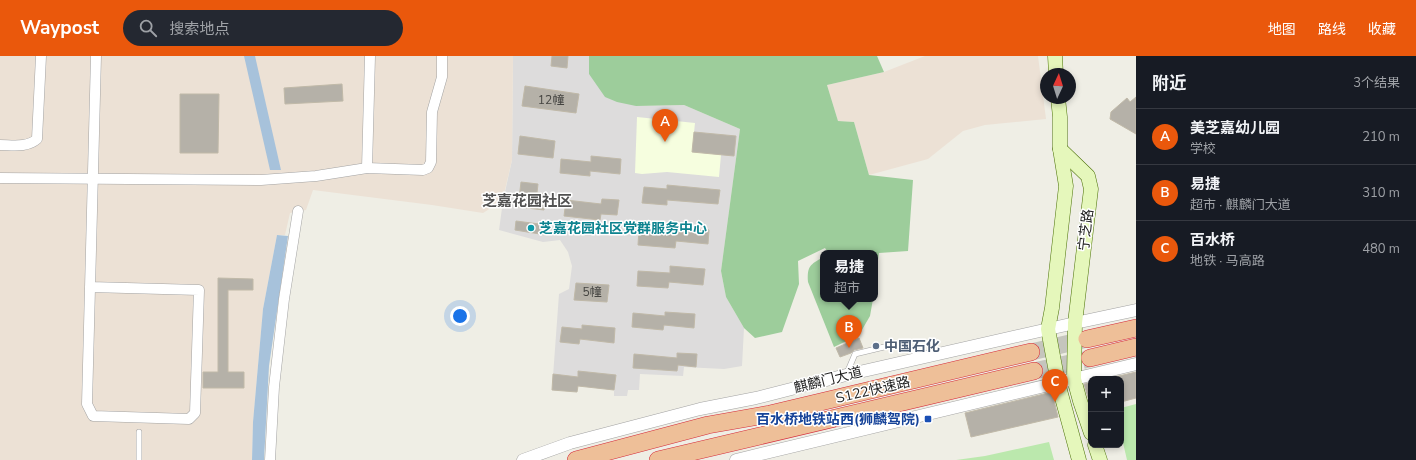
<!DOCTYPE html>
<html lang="zh">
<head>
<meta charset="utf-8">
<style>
  :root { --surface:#171b24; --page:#242831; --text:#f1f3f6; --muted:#9ea1a6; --line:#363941; --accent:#ea580c }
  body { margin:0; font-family:"Nunito Sans","Noto Sans SC",sans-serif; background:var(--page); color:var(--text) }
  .controls { position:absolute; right:12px; bottom:12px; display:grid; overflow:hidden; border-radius:8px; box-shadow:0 2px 6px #0003 }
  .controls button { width:36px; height:36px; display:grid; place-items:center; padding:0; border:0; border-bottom:1px solid var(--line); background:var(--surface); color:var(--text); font:20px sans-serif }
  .compass { position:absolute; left:1040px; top:12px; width:36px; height:36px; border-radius:50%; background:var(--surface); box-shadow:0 2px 6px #0003; rotate:4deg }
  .you { position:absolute; left:460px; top:260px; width:14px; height:14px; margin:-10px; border:3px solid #fff; border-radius:50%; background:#1a73e8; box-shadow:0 0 0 6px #1a73e833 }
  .badge { display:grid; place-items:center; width:26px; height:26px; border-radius:50%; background:var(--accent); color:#fff; font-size:13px; font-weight:700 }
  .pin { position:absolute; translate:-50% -33px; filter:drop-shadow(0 1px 2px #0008) }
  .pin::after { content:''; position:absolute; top:21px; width:14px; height:12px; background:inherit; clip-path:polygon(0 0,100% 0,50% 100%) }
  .popup { position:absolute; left:820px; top:194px; width:58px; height:52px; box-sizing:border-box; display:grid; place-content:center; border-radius:8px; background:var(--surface); filter:drop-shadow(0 1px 3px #0005); font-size:13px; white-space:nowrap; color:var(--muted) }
  .popup b { font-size:15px; color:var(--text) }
  .popup::after { content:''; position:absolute; left:50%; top:100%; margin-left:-8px; border:8px solid transparent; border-top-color:var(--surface) }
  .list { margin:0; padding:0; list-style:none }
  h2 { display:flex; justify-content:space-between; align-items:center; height:52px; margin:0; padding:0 16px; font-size:17px }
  h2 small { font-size:13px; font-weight:400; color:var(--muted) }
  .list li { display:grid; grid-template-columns:26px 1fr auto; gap:12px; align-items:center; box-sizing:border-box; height:56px; padding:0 16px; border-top:1px solid var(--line) }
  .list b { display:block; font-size:15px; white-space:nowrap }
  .list p { margin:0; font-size:13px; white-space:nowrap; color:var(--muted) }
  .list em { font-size:13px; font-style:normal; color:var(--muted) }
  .icon { flex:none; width:22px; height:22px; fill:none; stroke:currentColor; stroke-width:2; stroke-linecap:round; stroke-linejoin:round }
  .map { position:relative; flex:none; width:1136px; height:404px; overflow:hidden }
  header { display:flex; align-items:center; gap:24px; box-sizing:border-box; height:56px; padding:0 20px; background:var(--accent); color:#fff }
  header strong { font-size:19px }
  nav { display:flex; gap:22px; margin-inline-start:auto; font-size:14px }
  .search { width:280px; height:36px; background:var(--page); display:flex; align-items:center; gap:10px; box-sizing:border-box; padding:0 14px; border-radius:22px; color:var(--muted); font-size:15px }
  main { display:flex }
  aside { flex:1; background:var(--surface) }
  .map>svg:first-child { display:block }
</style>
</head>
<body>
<header>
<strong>Waypost</strong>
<div class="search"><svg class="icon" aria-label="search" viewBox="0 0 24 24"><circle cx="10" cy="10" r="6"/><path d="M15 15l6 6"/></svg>搜索地点</div>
<nav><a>地图</a><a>路线</a><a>收藏</a></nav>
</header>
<main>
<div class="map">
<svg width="1136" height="404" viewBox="0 0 1136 404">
  <rect width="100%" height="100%" fill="#efeee5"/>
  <path fill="#dddcdc" d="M513,0h76v18l47,32 48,-1 56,24 -19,142 5,26 18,31 -2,38 -18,3 -40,-2 -1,9 -43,-2 -1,16h-11l-1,6h-13v-6l-36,-4 -1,6 -25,-2 7,-96 10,-5 3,-23 -4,-14 -8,-12 -17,2 -44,-12 4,-29 9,-41z"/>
  <path fill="#f6fedf" d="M637,61l58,6 -3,29 29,3 -2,22 -52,-5 -25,2 -7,-1z"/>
  <g fill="#ece1d5">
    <path d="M0,0h513l-1,104 -8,34 -10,12 -11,7 -51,-8 -119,-15 -7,20 -16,3 -5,22h-8l-14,74 -10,113 -1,38h-252z"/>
    <path d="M925,0h113l8,63 -61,6 -22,6 -35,28 -59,16 -15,-53 -16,-1 -11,-36 57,-13z"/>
  </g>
  <g fill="#bbe8ad">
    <path d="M1136,348v56h-9l-6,-26v-26z"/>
    <path d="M1049,386l5,18h-98l29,-4z"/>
  </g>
  <g fill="#9dcd9b">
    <path d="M589,0h288l7,16 -57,13 11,36 16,1 15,53 44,5 -5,71 -29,2 -4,28v-28h-47l-3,-5 -27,13 1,23 -17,48 -27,6 -11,-10 -18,-31 -5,-26 19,-142 -56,-24 -48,1 -19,-4 -12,-5 -16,-23z"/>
    <path d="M823,201v42h50l-3,17 -11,19 -25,12 -26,-65c-1,-16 2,-17 15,-25z"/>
  </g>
  <g fill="#a7c2db">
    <path d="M244,0h11l26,114h-11z"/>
    <path d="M277,179l11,1 -19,130 -5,94h-12l1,-38 10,-113z"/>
  </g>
  <g fill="#b5b1a8" stroke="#c0b9a8">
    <path d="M552,0h16l-1,12 -16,-2z"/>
    <path d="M342,28l1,17 -58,3 -1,-16z"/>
    <path d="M525,30l54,8 -3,19 -54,-7z"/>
    <path d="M180,38h39l-1,59h-38z"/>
    <path d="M1136,41v37l-26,-15 1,-7 16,-14 3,4z"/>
    <path d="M694,76l42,4 -2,20 -42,-4z"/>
    <path d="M520,80l35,5 -2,17 -35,-4z"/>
    <path d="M591,100l30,3 -1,15 -30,-3v5l-30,-3 1,-14 30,3z"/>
    <path d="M521,126l17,2 -1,9 9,1 -2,16 -26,-3z"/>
    <path d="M667,129l53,5 -2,14 -51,-4v5l-25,-2 2,-16 23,2z"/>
    <path d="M602,143l17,1 -2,15 -16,-1 -1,6 -36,-4 2,-16 35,4z"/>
    <path d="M516,165l31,4 -1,10 -31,-5z"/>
    <path d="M677,171l32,3 -1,14 -32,-3 -1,7 -37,-3 1,-16 37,3z"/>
    <path d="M670,210l35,3 -2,16 -34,-3 -1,6 -31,-2 1,-15 32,2z"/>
    <path d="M218,222l35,1v11h-25v82h16v16h-41v-16h15z"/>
    <path d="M576,227l33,2 -2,17 -33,-2z"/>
    <path d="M665,256l30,2 -1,14 -30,-3 -1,5 -31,-3 1,-14 32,3z"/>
    <path d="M582,269l33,3 -1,15 -34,-4 -1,5 -19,-2 2,-15 20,2z"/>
    <path d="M859,282l4,10 -9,2 -3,3 -11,4 -4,-9z"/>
    <path d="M677,297l20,1 -1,13 -18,-2 -1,6 -44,-3 1,-14 43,4z"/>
    <path d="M578,315l38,4 -2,15 -36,-4 -1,6 -25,-2 1,-16 25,3z"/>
    <path d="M1136,316v26l-15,4v-23h-15z"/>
    <path d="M1091,327v24l-7,-23z"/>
    <path d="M1052,336l6,25 -87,20 -6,-24z"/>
  </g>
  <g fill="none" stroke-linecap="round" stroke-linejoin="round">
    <g stroke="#c5c5bd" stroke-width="17" stroke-dasharray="17 8" stroke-linecap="butt">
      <path d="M1031,296l56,-13"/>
      <path d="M1034,315l55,-12"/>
    </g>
    <defs>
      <g id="service">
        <path d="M847,317l8,-19 50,-12 14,15"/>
        <path d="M139,404v-28"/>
      </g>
      <g id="minor">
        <path d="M0,89c12,0 27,3 37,-6l4,-83"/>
        <path d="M367,112l3,-112"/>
        <path d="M0,122l261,2 55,-4 51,-8 56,2 5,-2 3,-6 1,-50 10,-35v-21"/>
        <path d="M90,231l109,3 -4,123 -6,6 -96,-3 -6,-12 9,-348"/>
        <path d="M270,404l4,-73 10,-88 14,-88"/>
      </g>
      <g id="tertiary">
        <path d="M523,404l47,-17 130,-34 56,-11 90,-23 229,-52 61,-13"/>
        <path d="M736,404l400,-96"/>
      </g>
      <g id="secondary">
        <path d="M1055,0l1,18"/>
        <path d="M1058,42l2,19v32l6,37 -14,122 -4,21 10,54 21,77"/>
        <path d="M1060,93l28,27 3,13 -16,134 -1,56 6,22 11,32"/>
        <path d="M1095,389l5,15"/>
      </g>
      <g id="trunk">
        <path d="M1087,283l49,-11"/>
        <path d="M1090,302l46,-11"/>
        <path d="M576,404l132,-35 62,-11 261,-62"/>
        <path d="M658,404l376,-89"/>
      </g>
    </defs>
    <use href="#service" stroke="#a3a3a3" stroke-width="6"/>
    <use href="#minor" stroke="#a3a3a3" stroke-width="11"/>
    <use href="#tertiary" stroke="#a3a3a3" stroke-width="13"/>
    <use href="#secondary" stroke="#4d7309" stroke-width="15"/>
    <use href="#trunk" stroke="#d52a3a" stroke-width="18"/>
    <use href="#service" stroke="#fff" stroke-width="5"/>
    <use href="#minor" stroke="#fff" stroke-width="10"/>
    <use href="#tertiary" stroke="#fff" stroke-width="12"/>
    <use href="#secondary" stroke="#e5f7bb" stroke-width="14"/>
    <use href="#trunk" stroke="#eebf98" stroke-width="17"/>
  </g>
  <circle fill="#0f9aa8" stroke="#fff" stroke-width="1.5" cx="531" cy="172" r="4"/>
  <circle fill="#5c6f8a" stroke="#fff" stroke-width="1.5" cx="876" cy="290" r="4"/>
  <rect fill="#1a4fb4" stroke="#fff" stroke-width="1.5" x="924" y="359" width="8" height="8" rx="2"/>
  <g text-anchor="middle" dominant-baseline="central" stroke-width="3" stroke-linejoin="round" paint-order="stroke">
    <g font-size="12" fill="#444441">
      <text x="551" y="44">12幢</text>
      <text x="592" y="236">5幢</text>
    </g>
    <g font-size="14" font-weight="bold" fill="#0d838f" stroke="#fff" text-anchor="start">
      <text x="539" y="172">芝嘉花园社区党群服务中心</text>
    </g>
    <g font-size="14" fill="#1f1f1f" stroke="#fff">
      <text transform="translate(1086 174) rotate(-83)">宁芝路</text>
      <text transform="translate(828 324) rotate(-14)">麒麟门大道</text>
      <text transform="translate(873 334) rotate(-13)">S122快速路</text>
    </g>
    <g font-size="14" font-weight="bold" fill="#4e5e75" stroke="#fff" text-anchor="start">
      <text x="884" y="290">中国石化</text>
    </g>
    <g font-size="14" font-weight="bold" fill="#164399" stroke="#fff" text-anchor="end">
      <text x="920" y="363">百水桥地铁站西(狮麟驾院)</text>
    </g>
    <g font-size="15" font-weight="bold" fill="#525252" stroke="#fff">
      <text x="527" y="145">芝嘉花园社区</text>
    </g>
  </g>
</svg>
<div class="controls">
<button>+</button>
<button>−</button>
</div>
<svg class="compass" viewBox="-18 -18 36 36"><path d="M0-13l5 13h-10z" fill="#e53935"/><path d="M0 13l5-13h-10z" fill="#9ea1a6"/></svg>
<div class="you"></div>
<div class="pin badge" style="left:665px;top:86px">A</div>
<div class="pin badge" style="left:849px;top:292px">B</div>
<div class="popup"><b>易捷</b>超市</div>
<div class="pin badge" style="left:1055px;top:346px">C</div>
</div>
<aside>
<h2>附近<small>3个结果</small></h2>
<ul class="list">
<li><span class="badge">A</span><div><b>美芝嘉幼儿园</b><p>学校</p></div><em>210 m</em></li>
<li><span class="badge">B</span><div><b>易捷</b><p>超市 · 麒麟门大道</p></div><em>310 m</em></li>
<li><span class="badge">C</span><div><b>百水桥</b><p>地铁 · 马高路</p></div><em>480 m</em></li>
</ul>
</aside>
</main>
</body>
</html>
